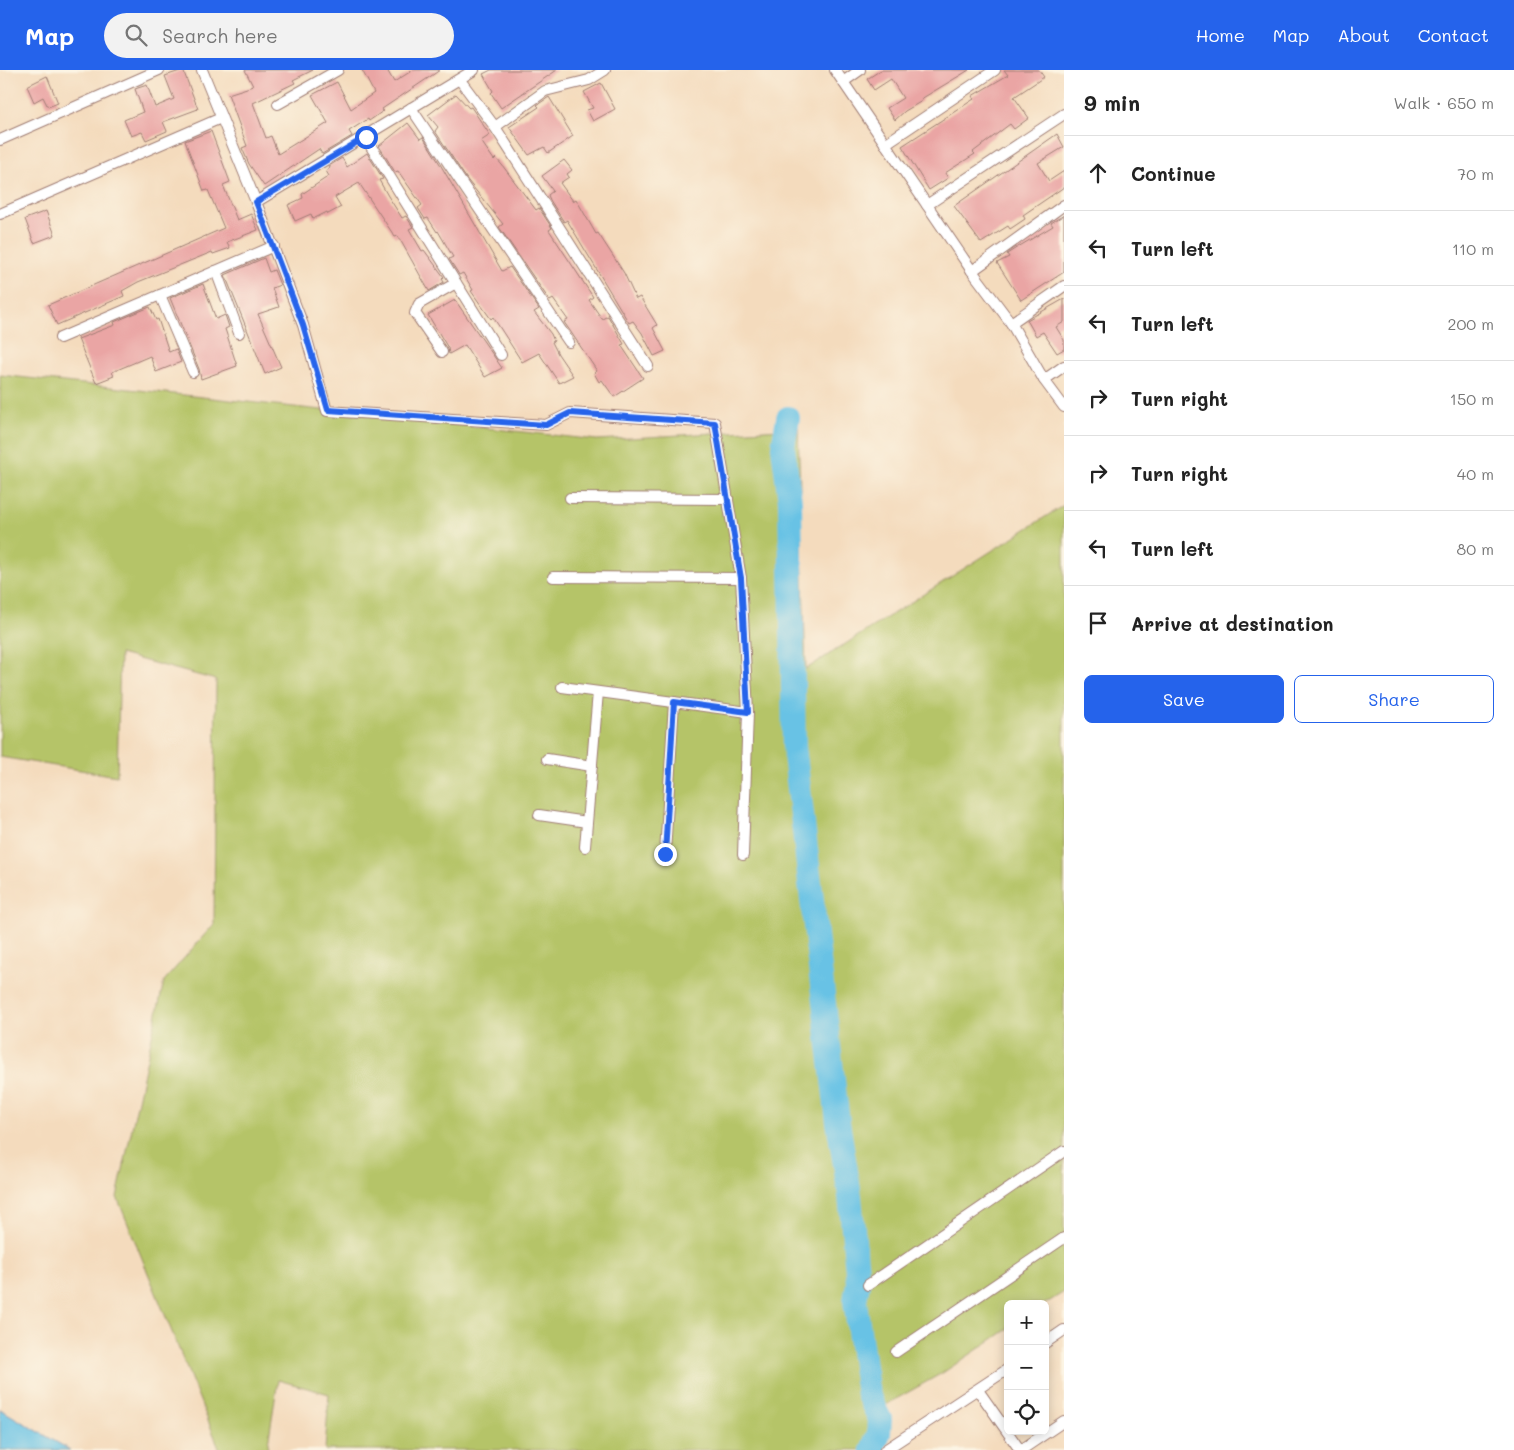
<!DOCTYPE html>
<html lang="en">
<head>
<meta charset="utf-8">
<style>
  :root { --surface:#fff; --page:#f2f2f2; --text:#222; --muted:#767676; --line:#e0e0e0; --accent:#2563eb }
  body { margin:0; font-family:Mali,sans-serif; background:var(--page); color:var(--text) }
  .controls { position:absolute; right:15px; bottom:15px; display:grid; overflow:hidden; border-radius:8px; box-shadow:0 2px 12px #0003 }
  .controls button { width:45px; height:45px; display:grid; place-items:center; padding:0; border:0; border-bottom:1px solid var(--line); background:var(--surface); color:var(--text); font:25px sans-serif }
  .stop { position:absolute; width:15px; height:15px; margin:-11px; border:4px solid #2563eb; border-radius:50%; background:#fff }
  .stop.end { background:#2563eb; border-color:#fff; box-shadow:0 1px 5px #0008 }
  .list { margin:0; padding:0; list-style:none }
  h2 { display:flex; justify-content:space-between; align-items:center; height:65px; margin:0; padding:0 20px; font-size:21px }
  h2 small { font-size:16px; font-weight:400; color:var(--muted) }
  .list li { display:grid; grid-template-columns:32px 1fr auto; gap:15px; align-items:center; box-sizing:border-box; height:75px; padding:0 20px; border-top:1px solid var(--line) }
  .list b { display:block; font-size:19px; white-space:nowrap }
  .list em { font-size:16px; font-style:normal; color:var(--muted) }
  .actions { display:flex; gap:10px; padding:15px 20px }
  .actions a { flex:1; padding:11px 0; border:1px solid var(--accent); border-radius:8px; text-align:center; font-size:18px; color:var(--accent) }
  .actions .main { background:var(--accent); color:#fff }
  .icon { flex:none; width:28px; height:28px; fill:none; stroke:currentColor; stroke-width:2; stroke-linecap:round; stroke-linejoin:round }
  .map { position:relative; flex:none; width:1064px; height:1380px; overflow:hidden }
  header { display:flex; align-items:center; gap:30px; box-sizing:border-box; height:70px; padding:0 25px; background:var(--accent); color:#fff }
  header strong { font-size:24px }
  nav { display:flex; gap:28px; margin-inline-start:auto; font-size:18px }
  .search { width:350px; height:45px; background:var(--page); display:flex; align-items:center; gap:12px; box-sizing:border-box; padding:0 18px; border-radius:28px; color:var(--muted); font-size:19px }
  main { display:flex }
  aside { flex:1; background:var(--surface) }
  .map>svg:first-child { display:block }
</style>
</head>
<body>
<header>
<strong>Map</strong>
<div class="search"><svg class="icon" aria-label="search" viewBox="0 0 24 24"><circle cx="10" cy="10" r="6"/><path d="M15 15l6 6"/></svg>Search here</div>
<nav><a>Home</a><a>Map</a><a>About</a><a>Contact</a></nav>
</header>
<main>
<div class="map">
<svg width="1064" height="1380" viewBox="0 0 1064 1380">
  <rect width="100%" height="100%" fill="#fcf5e5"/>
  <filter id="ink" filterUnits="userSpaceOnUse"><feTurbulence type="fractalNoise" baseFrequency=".02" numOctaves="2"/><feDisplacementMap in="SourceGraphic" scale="10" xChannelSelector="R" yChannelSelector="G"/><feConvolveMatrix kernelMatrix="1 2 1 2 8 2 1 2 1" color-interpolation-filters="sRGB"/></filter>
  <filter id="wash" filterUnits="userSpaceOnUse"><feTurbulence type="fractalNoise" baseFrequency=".0096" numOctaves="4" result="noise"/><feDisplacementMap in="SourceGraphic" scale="20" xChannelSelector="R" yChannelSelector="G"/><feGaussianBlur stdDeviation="1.12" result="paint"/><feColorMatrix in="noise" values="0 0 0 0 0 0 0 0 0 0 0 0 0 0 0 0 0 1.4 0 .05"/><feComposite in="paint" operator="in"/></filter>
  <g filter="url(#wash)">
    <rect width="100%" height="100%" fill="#f4dbbd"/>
    <path fill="#b5c467" stroke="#807249" d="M0,305l597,65 201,-12 8,241 258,-164v787l-19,12h-37v25l-64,43 -64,36 3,42h-558l4,-56 -51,-14 -11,70h-47l-103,-253 47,-216 50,-57 2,-244 -96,-26 -3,122 -117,-19z"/>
    <path fill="#67c2e5" stroke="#587088" d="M0,1339l70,41h-70z"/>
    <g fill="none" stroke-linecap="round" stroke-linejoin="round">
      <path stroke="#67c2e5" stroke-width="24" d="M788,348l-5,29 7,54 4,245 44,376 12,74 8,87 -3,18 13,94 12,24 -1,14 -7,17"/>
    </g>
    <g id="blocks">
      <g fill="#eaa5a4">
        <path d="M183,0l15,39 -35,13 4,9 -21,9 -4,-8 -11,4 -7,-16 19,-8 -8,-23 12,-4 8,22 19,-8 -9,-23z"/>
        <path d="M245,0h68l-20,10 2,3 -42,20 13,35 5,-2 7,18 50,-31 -16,-28 25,-13 14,27 23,-16 -12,-23h25l7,12 19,-12h27l-58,39 1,2 -14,10 -1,-2 -19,12 3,5 -30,18 -3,-5 -55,37 -15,-22 -7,-16 5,-2 -19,-52 25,-8z"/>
        <path d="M491,0h66l-56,38 -10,-15 2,-2 -10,-17z"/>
        <path d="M881,0h88l-48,29 1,2 -17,10 -10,9 -8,-12 16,-10 -12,-19 -17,11 -7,-11z"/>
        <path d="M1004,0h35l5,7 -30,20 15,21 -15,11 -4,-5 -37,28 2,2 -30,19 3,5 -19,12 -27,-44 72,-47 -2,-3 36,-21z"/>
        <path d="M47,6l11,27 -10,4 -5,-10 -9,5 -7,-16z"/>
        <path d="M601,13l14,26 -22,12 -6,-11 6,-2 -9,-16z"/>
        <path d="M456,24l13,14 2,-1 19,28 -9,6 13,19 2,-2 6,7 34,45 3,-2 13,20 -3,2 44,67 -4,3 13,19 6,-3 16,28 -3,1 22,33 -29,19 -12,-17 -3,2 -5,-9 3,-2 -33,-49 4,-2 -15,-21 -3,2 -51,-74 4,-3 -35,-43 -33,-50 3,-4 -10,-12z"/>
        <path d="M549,27l24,39 -25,17 -4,-6 -15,8 -20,-28 30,-20 -2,-2z"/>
        <path d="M408,53l12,16 3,-2 17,27 62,107 8,-4 29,42 -5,3 17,22 3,7 -2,1 6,12 15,22 -14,7 -20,-30 -17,9 -29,-45 -2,2 -20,-28 2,-1 -10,-17 -4,2 -1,-2 -9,-14 4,-2 -15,-26 -1,1 -9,-14 -3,1 -7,-11 4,-3 -24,-34 -3,1 -16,-26z"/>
        <path d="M211,61l19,51 -7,3 14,35 14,-6 7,16 -31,12 3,6 -17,6 -1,-2 -74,30 -16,9 2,5 -67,29 -9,-20 176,-77 -16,-38 -4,1 -19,-50z"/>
        <path d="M1057,64l7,13 -26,16 11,18 15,-10v16l-41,28 2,4 -15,10 -2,-3 -27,17 -27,-37z"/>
        <path d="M367,83l16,26 -4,1 9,16 14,22 4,-2 7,11 -4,2 13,22 2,-1 20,27 -2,2 2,3 -15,9 -31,-55 -3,1 -36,-54 -24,14 6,10 -13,7 -1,-2 -14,7 -2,-5 -16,7 -7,-16 15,-7 -1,-4 27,-18 -3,-5 4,-3 -1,-2 13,-8 5,9z"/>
        <path d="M564,90l8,10 -5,4 2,3 -9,6 13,18 3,-2 20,35 2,-1 26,40 12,26 4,-2 17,28 -4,3 12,23 -11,5 -12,-23 -9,-12 -4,2 -62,-103 -3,2 -14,-22 -2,-5 5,-4 -11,-15z"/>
        <path d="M46,141l9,24 -21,8 -9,-24z"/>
        <path d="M1064,145v57l-43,28 -24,-37 12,-6 -2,-3 11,-7 35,-21 -2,-3z"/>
        <path d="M264,188l5,14 5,-2 6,15 -8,3 7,19 -21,7 23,53 -16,7 -40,-99z"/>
        <path d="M203,214l13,35 9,-4 4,12 -4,2 12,37 -36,13 -2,-10 -29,-71z"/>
        <path d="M1064,229v23l-8,5 8,13v9l-7,4 -14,-21 -7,4 -9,-16z"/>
        <path d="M455,230l47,68 -17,9 -20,-32 -16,9 -1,-6 -20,-33z"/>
        <path d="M150,237l6,13 2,-1 11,33 7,-3 5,13 -25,10 -6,-16 -38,16 2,4 -18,7 -18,-44 37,-14 -1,-3z"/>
      </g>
    </g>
  </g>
  <g filter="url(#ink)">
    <use href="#blocks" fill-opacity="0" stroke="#9f7d74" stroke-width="1"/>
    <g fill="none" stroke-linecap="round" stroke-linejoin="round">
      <defs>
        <g id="minor">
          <path d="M202,0l54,132"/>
          <path d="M474,0l-218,132 47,123 24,86 219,14 24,-12 145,10 26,155 7,134 -5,143"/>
          <path d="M835,0l137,201 39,52 33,57 20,27"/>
          <path d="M460,10l35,47 153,239"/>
          <path d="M843,12l17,-12"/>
          <path d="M278,34l60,-34"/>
          <path d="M411,38l158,234"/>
          <path d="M495,57l50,-36 44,-11 16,-10"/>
          <path d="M365,67l136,218"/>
          <path d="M0,70l159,-70"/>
          <path d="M885,74l110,-74"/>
          <path d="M927,135l137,-91"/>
          <path d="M0,144l221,-96"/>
          <path d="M216,201l23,62"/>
          <path d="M972,201l92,-66"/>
          <path d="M160,225l33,77"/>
          <path d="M1011,253l53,-37"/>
          <path d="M60,268l214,-92"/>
          <path d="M442,282l-27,-39 4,-9 37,-21"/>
          <path d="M1044,310l20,-14"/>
          <path d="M570,428l158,1"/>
          <path d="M553,507l188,1"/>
          <path d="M562,617l186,25"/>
          <path d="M547,689l45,7"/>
          <path d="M539,745l48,7"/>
          <path d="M585,777l13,-155"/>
          <path d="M665,784l9,-152"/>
          <path d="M868,1215l196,-134"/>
          <path d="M1045,1273l19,-13"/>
          <path d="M896,1282l168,-114"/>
          <path d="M978,1320l42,60"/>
          <path d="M885,1380l123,-81"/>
          <path d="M1021,1380l43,-29"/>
        </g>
      </defs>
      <use href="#minor" stroke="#9f7d74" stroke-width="12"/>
      <use href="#minor" stroke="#fff" stroke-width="10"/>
    </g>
  </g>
  <g fill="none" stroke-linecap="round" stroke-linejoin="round" filter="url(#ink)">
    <path stroke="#2563eb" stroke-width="6" d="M366,67l-110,65 47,123 25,85 218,15 24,-12 145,10 26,155 7,134 -74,-10 -9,152"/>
  </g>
</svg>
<div class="controls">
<button>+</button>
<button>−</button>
<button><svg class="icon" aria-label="locate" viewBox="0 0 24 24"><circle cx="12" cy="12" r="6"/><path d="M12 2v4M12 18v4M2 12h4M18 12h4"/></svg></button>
</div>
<div class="stop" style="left:366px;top:67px"></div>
<div class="stop end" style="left:665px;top:784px"></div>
</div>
<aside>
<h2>9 min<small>Walk · 650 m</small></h2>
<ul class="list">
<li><svg class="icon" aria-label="ahead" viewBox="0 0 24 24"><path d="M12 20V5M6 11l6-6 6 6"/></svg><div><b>Continue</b></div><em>70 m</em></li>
<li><svg class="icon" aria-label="left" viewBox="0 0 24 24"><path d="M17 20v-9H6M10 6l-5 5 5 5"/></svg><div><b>Turn left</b></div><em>110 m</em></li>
<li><svg class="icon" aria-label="left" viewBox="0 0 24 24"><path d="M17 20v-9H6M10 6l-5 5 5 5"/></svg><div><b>Turn left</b></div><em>200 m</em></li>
<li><svg class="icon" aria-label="right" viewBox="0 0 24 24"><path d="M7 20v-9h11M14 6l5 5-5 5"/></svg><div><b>Turn right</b></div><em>150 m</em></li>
<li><svg class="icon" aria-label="right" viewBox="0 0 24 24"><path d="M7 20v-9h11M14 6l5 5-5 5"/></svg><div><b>Turn right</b></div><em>40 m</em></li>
<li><svg class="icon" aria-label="left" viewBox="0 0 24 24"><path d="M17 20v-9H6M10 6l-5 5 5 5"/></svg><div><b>Turn left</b></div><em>80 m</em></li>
<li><svg class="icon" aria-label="arrive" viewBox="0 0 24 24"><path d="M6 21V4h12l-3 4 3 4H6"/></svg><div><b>Arrive at destination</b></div></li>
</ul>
<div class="actions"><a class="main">Save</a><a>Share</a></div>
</aside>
</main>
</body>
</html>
